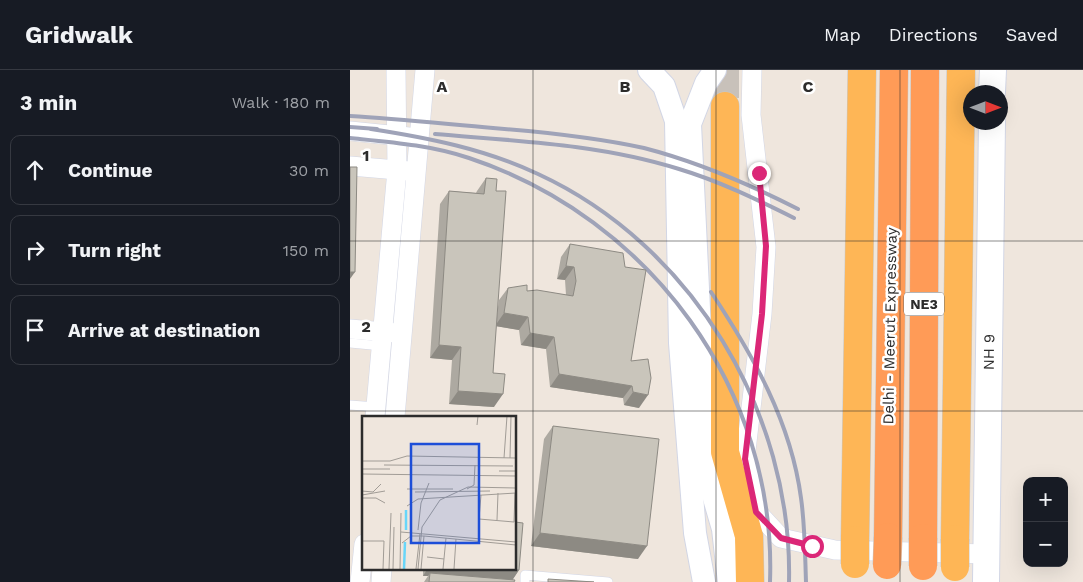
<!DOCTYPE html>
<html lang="en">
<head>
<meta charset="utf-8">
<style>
  :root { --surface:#171b24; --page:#20242c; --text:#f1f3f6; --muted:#9ea1a6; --line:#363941 }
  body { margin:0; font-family:"Work Sans",sans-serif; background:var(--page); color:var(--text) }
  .controls { position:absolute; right:15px; bottom:15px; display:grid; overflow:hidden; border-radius:10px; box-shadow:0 5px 20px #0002 }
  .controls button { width:45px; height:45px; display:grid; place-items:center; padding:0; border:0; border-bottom:1px solid var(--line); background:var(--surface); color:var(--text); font:25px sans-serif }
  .compass { position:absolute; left:613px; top:15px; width:45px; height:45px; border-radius:50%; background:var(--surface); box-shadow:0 5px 20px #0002; rotate:90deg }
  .stop { position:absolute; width:15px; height:15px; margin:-11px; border:4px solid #db2777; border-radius:50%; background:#fff }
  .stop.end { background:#db2777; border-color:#fff; box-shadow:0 1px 5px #0008 }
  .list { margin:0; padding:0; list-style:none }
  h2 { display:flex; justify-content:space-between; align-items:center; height:65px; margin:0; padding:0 20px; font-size:21px }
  h2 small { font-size:16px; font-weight:400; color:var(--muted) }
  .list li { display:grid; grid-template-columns:32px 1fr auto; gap:15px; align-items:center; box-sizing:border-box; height:70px; margin:0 10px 10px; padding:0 10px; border:1px solid var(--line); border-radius:10px }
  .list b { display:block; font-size:19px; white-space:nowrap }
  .list em { font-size:16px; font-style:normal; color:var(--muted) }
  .icon { flex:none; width:28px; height:28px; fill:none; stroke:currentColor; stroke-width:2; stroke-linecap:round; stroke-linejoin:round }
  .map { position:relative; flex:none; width:733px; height:512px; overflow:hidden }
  header { display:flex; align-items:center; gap:30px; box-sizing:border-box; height:70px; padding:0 25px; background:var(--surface); border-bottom:1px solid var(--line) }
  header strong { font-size:24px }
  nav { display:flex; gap:28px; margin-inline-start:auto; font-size:18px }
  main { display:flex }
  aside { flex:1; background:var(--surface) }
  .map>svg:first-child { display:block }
</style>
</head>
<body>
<header>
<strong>Gridwalk</strong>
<nav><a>Map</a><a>Directions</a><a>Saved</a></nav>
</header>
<main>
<aside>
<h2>3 min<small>Walk · 180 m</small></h2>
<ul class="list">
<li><svg class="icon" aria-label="ahead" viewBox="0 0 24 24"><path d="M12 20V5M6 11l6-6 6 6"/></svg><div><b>Continue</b></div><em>30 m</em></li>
<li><svg class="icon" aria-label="right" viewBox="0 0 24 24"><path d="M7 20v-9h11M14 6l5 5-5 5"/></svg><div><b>Turn right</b></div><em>150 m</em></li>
<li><svg class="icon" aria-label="arrive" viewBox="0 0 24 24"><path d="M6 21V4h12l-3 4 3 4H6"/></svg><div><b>Arrive at destination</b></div></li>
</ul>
</aside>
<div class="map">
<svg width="733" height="512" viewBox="0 0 733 512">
  <rect width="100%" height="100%" fill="#efe6dd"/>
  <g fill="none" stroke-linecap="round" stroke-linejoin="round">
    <path stroke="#c8c1ba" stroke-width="28" stroke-dasharray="28 14" stroke-linecap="butt" d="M375,0v36"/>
    <defs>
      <g id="service">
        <path d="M0,273l32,3"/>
        <path d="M0,335l26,2"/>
        <path d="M175,512v-7l83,7"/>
      </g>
      <g id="minor">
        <path d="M402,0l-1,45 15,132 -4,67 -17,145 12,53 24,26 54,12 151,4"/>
        <path d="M0,61l59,6"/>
        <path d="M0,96l59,5"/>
        <path d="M0,259l46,4"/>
        <path d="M25,347l22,-247 -1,-100"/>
        <path d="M45,347l30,-347"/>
        <path d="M10,512l4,-38"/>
        <path d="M31,512l1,-14"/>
      </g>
      <g id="tertiary">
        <path d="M299,0l15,16 12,35 4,222 15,190 9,49"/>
        <path d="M365,0l-9,13 -16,41 17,350 16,55 6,53"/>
      </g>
      <g id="secondary">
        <path d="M642,22l1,-22"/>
        <path d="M636,512l6,-460"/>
      </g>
      <g id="trunk">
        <path d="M375,36v346l24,84 1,46"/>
        <path d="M605,469l6,-469"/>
        <path d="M505,470l7,-470"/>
      </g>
      <g id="motorway">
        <path d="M538,467l6,-467"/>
        <path d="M573,468l2,-468"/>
      </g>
    </defs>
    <use href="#service" stroke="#d2d6e5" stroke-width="10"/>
    <use href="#minor" stroke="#d2d6e5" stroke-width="20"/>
    <use href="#tertiary" stroke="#d2d6e5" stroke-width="24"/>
    <use href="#secondary" stroke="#d2d6e5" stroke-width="28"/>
    <use href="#trunk" stroke="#c8c8c8" stroke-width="29"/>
    <use href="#motorway" stroke="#c8c8c8" stroke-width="29"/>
    <use href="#service" stroke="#fff" stroke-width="9"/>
    <use href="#minor" stroke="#fff" stroke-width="19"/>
    <use href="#tertiary" stroke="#fff" stroke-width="22"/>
    <use href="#secondary" stroke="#fff" stroke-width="26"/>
    <use href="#trunk" stroke="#feb656" stroke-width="28"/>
    <use href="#motorway" stroke="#ff9b57" stroke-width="28"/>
    <g stroke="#9fa3b8" stroke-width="4">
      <path d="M0,46c48,3 96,8 143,12 51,4 101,9 151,20 54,14 105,36 154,61"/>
      <path d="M0,57l27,2"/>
      <path d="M21,59c58,9 114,20 167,45 154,71 255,239 251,408"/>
      <path d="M85,64c81,7 165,10 244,35 40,12 77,30 115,49"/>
      <path d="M0,68c40,4 81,7 119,20 181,60 308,232 301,424"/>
      <path d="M361,222c42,63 80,130 90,206 4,28 4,56 5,84"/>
    </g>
    <defs>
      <g id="trunk-bridge">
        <path d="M505,494v-24"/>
        <path d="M605,497v-28"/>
      </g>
      <g id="motorway-bridge">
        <path d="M573,468v28"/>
        <path d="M537,495l1,-28"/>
      </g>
    </defs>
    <use href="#trunk-bridge" stroke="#c8c8c8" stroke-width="29" stroke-linecap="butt"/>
    <use href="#motorway-bridge" stroke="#c8c8c8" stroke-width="29" stroke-linecap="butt"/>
    <use href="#trunk-bridge" stroke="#feb656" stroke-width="28"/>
    <use href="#motorway-bridge" stroke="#ff9b57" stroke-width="28"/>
  </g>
  <g fill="#ada9a1">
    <path d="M136,108l10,13 1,123 2,-14 9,-12 19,3 39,4 -1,-15 -8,-1 4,-22 9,-13 61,117 8,47 -15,-3 -1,-7 -73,-11 -4,-38 -25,-4 -2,-15 -23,-4 -3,47 1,34 -45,-3 3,-44 -22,-2 10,-154 9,-13 27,2 1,-2z"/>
    <path d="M203,356l85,133 -107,-13 13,-107z"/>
    <path d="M73,498h92l4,2 -6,9 1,3h-90l4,-6h-5z"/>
  </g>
  <g fill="#8d8a83">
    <path d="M216,196l8,1 -9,13 -8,-1z"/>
    <path d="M0,202h5l-5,7z"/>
    <path d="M154,243l24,4 -9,13 -24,-4z"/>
    <path d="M180,263l24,4 -8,12 -25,-4z"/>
    <path d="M89,275l22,2 -9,13 -22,-2z"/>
    <path d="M209,304l73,12 -9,12 -73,-11z"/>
    <path d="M108,321l45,3 -9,13 -45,-3z"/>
    <path d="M283,322l15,3 -9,13 -15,-3z"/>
    <path d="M190,463l107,13 -9,13 -107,-13z"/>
    <path d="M78,498h67l24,2 -8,12 -81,-9 -2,3h-5z"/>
  </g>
  <g fill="#c9c5bb" stroke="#8d8a83">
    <path d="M0,97h7l-2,105h-5z"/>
    <path d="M136,108l11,1 -1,12h10l-13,182 12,1 -2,20 -45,-3 3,-44 -22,-2 10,-154 35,3z"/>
    <path d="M220,174l53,9 2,14 21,3 -15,91 17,-2 3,19 -3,17 -15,-3 -1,-6 -73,-12 -5,-37 -24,-4 -2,-16 -24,-4 4,-25 19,-3v6l10,-1 36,6 3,-15 -2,-14 -8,-1z"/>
    <path d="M203,356l106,13 -12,107 -107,-13z"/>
    <path d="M165,452l8,1 -4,47 -24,-2h20z"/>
    <path d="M80,503l85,7 -1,2h-85z"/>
    <path d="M198,509l46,3h-46z"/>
  </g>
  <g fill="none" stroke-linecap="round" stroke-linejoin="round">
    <path stroke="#db2777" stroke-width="6" d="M409,103l7,73 -4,68 -17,145 11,53 25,26 31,8"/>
  </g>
  <path fill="none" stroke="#2c2c2c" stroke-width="1" stroke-opacity="0.55" d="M183,0v512M366,0v512M550,0v512M0,171h733M0,341h733"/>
  <g text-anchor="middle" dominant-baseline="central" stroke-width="5" stroke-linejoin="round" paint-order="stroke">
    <rect fill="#fff" stroke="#6b6b6b" stroke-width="1" x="554" y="222.5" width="40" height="23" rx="4"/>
    <g font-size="14" font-weight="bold" fill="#2c2c2c">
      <text x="574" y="234">NE3</text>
    </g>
    <g font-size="15" fill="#2c2c2c" stroke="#fff">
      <text transform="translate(540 256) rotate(-89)">Delhi - Meerut Expressway</text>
      <text transform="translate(639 282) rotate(-89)">NH 9</text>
    </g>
  </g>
  <g transform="translate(12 346)">
    <rect width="154" height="154" fill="#efe6dd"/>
    <path fill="none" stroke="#68d6f9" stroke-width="2.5" d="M44,114v-20M42,153l1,-27"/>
    <path fill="none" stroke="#a19c96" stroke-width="1" d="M88,0h28l-1,9M142,42l3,-42M148,42l1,-42M0,45h28M28,45l17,-5 109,2M22,49l129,1M0,53h28M137,55h17M0,58l154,2M45,73h46M105,73l7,-4 1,-20M0,75l11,1 8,-8M53,76l75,-1M0,79l23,-4M119,79l-2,24 35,3 1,-29M0,82h14l9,5M45,90l11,-7 98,-6M135,104l1,-27M56,114l3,-27 8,-20M39,116l115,10M0,125h22l-1,28M40,127l9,-7h13l92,9M65,141l17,2M27,153l2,-56M31,153l1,-42M38,153l1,-56M54,153l4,-35M56,153l4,-42 18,-27 28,-13 48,1M59,153l3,-33M81,153l3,-31M92,153l2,-30"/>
    <path fill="#1d4ed8" fill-opacity="0.15" stroke="#1d4ed8" stroke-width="2.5" d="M49,28h68v99h-68z"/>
    <rect width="154" height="154" fill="none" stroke="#2c2c2c" stroke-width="2.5"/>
  </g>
  <g font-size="16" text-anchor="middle" font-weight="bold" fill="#2c2c2c" stroke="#fff" stroke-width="5" stroke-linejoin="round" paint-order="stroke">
    <text x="92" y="22">A</text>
    <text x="275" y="22">B</text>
    <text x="458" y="22">C</text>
    <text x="16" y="91">1</text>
    <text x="16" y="262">2</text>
  </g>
</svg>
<div class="controls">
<button>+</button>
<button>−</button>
</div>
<svg class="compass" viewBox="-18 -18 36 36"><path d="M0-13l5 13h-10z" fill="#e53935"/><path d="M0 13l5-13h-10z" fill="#9ea1a6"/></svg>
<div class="stop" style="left:462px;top:476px"></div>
<div class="stop end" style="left:409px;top:103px"></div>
</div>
</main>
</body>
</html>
